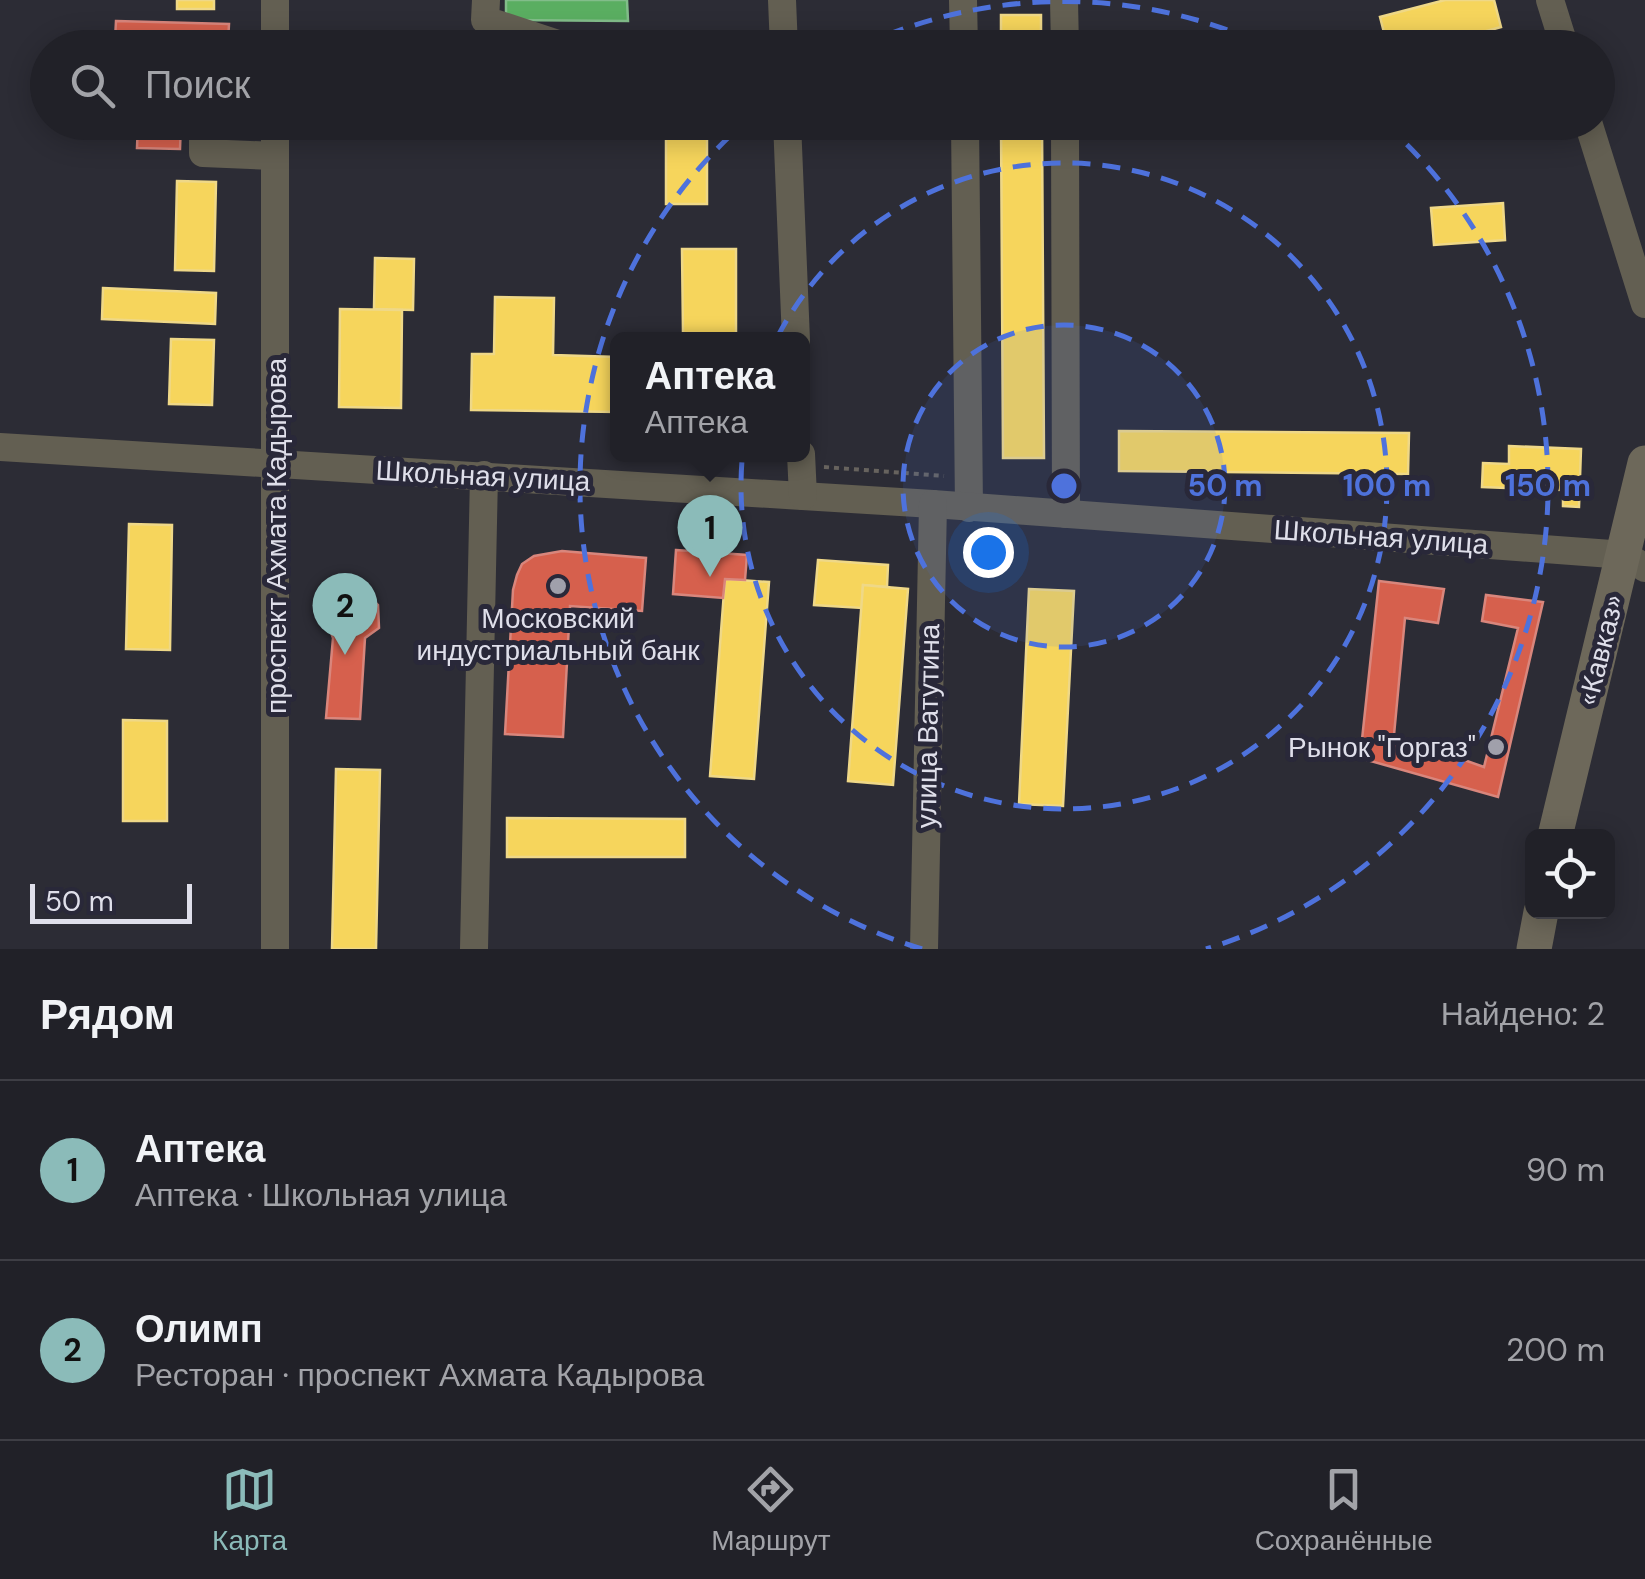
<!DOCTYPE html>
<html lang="ru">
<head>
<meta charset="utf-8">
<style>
  :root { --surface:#212128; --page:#2d2e34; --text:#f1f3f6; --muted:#a2a3a8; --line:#3e3e45; --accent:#8bbbb9 }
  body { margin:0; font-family:"DM Sans",sans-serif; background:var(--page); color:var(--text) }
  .controls { position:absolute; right:30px; bottom:30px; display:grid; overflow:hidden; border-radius:15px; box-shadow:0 5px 25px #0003 }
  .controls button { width:90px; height:90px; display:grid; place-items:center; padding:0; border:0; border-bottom:2px solid var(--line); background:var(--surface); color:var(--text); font:50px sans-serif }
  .scale { position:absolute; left:30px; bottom:25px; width:162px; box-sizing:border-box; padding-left:10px; border:5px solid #dfdfea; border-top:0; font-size:28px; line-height:35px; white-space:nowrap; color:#dfdfea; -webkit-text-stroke:8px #292839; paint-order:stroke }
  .you { position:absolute; left:988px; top:552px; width:35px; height:35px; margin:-25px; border:8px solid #fff; border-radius:50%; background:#1a73e8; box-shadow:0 0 0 15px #1a73e833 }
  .badge { display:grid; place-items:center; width:65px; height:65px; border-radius:50%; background:var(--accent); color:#111; font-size:32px; font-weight:700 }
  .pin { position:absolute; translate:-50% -82px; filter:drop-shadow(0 2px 5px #0008) }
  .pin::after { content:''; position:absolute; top:52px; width:35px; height:30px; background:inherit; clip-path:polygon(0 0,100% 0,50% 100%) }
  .popup { position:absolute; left:610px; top:332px; width:200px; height:130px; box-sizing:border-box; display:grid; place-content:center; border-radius:15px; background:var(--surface); filter:drop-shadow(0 2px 8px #0005); font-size:32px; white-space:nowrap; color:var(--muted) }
  .popup b { font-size:38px; color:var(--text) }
  .popup::after { content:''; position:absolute; left:50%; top:100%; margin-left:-20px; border:20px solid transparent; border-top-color:var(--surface) }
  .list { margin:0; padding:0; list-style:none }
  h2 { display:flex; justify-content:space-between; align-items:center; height:130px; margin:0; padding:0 40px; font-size:42px }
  h2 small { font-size:32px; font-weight:400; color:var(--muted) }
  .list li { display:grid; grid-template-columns:65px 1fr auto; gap:30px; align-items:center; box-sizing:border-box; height:180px; padding:0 40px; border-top:2px solid var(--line) }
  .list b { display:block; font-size:38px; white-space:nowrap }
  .list p { margin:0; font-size:32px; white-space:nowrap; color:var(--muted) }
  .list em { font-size:32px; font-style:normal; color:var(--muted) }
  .icon { flex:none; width:55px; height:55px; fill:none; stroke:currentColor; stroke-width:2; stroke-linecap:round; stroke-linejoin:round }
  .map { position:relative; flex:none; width:1645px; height:949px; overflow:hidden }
  .search { position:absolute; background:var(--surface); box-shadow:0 5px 25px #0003; left:30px; right:30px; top:30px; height:110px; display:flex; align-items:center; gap:25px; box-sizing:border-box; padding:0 35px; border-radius:55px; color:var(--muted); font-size:38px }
  .sheet { height:490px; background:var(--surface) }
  nav { display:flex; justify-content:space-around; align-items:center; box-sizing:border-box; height:140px; border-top:2px solid var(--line); background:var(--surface); font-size:28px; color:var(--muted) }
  nav a { display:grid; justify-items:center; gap:5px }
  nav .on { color:var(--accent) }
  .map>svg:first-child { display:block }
</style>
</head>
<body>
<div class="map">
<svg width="1645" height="949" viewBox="0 0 1645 949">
  <rect width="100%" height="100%" fill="#2c2c35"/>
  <g fill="#f6d55c" stroke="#efd887" stroke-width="2.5">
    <rect x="177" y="0" width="37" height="9"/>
    <path d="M1445,0h49l7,27 -76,21h-37l-8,-31z"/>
    <rect x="1001" y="15" width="40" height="33"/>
    <rect x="666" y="122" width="41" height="82"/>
    <path d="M1001,122h41l2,336h-41z"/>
    <path d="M177,181l39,1 -2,89 -39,-1z"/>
    <path d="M1503,203l2,37 -71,5 -3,-37z"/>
    <path d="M682,249h54v91h-37v-7h-16z"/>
    <path d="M375,258l39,1 -1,51 -39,-1z"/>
    <path d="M103,288l113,5 -1,31 -113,-5z"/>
    <path d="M495,297l59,1 -1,57 65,2v55l-147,-2 1,-56h22z"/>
    <path d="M340,309l62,1 -1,98 -62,-1z"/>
    <path d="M171,339l43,1 -2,65 -43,-1z"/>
    <path d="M1119,431l290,2 -1,41 -289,-3z"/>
    <path d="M1509,446l72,3 -2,58 -16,-1v-16l-81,-3 1,-24 26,1z"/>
    <path d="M129,524l43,1 -2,125 -44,-1z"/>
    <path d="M818,560l70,5 -1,22 -24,-2 -1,23 -48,-3z"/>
    <path d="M725,579l44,3 -15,197 -44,-3z"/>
    <path d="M863,585l45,4 -15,196 -45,-4z"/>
    <path d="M1029,589l45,2 -11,215 -44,-2z"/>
    <path d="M123,720l44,1v100h-44z"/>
    <path d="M336,769l44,1 -4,179h-44z"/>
    <path d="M507,818l178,1v38h-178z"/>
  </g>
  <g fill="#d6604d" stroke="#d9867c" stroke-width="2.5">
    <path d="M116,21l113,3 -1,19 -45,-1v6h-44l1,-7 -25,-1z"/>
    <path d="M138,122h43l-1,27 -43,-1z"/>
    <path d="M676,550l71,5 -2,25 -20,-1 -2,19 -50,-4z"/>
    <path d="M562,551l84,7 -4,53 -72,-5 -7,131 -58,-3 8,-144 4,-15 5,-11 12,-8z"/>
    <path d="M1379,581l65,8 -6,34 -33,-5 -11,117 90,32 34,-139 -36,-7 4,-26 57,7 -45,195 -138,-39z"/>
    <path d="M337,591h27l14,14 1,23 -14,10 -5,81 -34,-1 7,-80 -11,-32z"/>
  </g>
  <path fill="#5aae61" stroke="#82bd8a" stroke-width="2.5" d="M506,0h121l1,21 -122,-1z"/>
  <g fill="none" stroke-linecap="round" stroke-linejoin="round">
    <path stroke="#67635e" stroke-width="4" stroke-dasharray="5 5" stroke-linecap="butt" d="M824,467l120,9"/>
    <g stroke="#635f52" stroke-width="28">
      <path d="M275,0v48"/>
      <path d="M486,0l-1,20 85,28"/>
      <path d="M782,0l2,48"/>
      <path d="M963,0l1,48"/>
      <path d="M1064,0l1,48"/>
      <path d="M1550,0l15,48"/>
      <path d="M203,122v31l72,3"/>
      <path d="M787,122l9,218"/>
      <path d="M965,122l4,386"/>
      <path d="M1065,122l1,392"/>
      <path d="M1588,122l57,182"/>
      <path d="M0,447l933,57 692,51 20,13"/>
      <path d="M801,454l2,42"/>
      <path d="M275,949v-827"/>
      <path d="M474,949l10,-474"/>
      <path d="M924,949l9,-445"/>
    </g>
    <g stroke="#6d685a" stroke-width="35">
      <path d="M1555,836l90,-373"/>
      <path d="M1534,949l7,-37"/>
    </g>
  </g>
  <circle cx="1064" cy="486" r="161" fill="#4e72dc" fill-opacity=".12"/>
  <g fill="none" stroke="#4e72dc" stroke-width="5" stroke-dasharray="18 12">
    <circle cx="1064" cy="486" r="161"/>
    <circle cx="1064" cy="486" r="323"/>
    <path d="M922 949A484 484 0 0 1 743 124M859 47A484 484 0 0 1 1269 47M1385 124A484 484 0 0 1 1206 949"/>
  </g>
  <g fill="#a0a0ab" stroke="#292839" stroke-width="4">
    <circle cx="558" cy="586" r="10"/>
    <circle cx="1496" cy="747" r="10"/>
  </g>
  <g text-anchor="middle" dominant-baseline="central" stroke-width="10" stroke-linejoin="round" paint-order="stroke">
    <g font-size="28" fill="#dfdfea" stroke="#292839">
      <text transform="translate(483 476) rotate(3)">Школьная улица</text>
      <text transform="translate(276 536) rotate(-90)">проспект Ахмата Кадырова</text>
      <text transform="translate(1381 537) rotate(4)">Школьная улица</text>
      <text transform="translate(1601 650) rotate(-76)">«Кавказ»</text>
      <text transform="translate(928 726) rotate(-89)">улица Ватутина</text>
    </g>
    <g font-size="28" fill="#dfdfea" stroke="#292839">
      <text x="558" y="618">Московский<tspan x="558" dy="32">индустриальный банк</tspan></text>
      <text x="1476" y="747" text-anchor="end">Рынок "Горгаз"</text>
    </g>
  </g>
  <circle cx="1064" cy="486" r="15" fill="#4e72dc" stroke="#292839" stroke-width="5"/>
  <g font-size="30" text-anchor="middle" font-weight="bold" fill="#4e72dc" stroke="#292839" stroke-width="10" stroke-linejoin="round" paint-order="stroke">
    <text x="1225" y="496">50 m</text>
    <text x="1387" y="496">100 m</text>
    <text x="1548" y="496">150 m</text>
  </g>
</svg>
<div class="controls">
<button><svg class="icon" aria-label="locate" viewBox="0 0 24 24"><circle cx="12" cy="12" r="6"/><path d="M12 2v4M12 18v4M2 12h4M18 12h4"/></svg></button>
</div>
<div class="scale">50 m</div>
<div class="you"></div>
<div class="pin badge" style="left:710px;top:577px">1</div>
<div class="popup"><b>Аптека</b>Аптека</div>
<div class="pin badge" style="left:345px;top:655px">2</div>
<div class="search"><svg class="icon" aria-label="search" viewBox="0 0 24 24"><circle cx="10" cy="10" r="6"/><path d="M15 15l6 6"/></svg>Поиск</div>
</div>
<section class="sheet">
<h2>Рядом<small>Найдено: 2</small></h2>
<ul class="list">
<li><span class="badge">1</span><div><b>Аптека</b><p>Аптека · Школьная улица</p></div><em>90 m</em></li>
<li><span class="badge">2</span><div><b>Олимп</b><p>Ресторан · проспект Ахмата Кадырова</p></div><em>200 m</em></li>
</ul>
</section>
<nav>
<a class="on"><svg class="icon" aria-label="map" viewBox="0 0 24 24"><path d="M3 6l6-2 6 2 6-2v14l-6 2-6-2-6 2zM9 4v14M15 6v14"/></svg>Карта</a>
<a><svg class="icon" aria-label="directions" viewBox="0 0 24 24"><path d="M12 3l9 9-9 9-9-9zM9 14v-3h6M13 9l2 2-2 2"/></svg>Маршрут</a>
<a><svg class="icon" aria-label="saved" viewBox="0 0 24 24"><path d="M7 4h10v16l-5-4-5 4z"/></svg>Сохранённые</a>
</nav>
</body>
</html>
